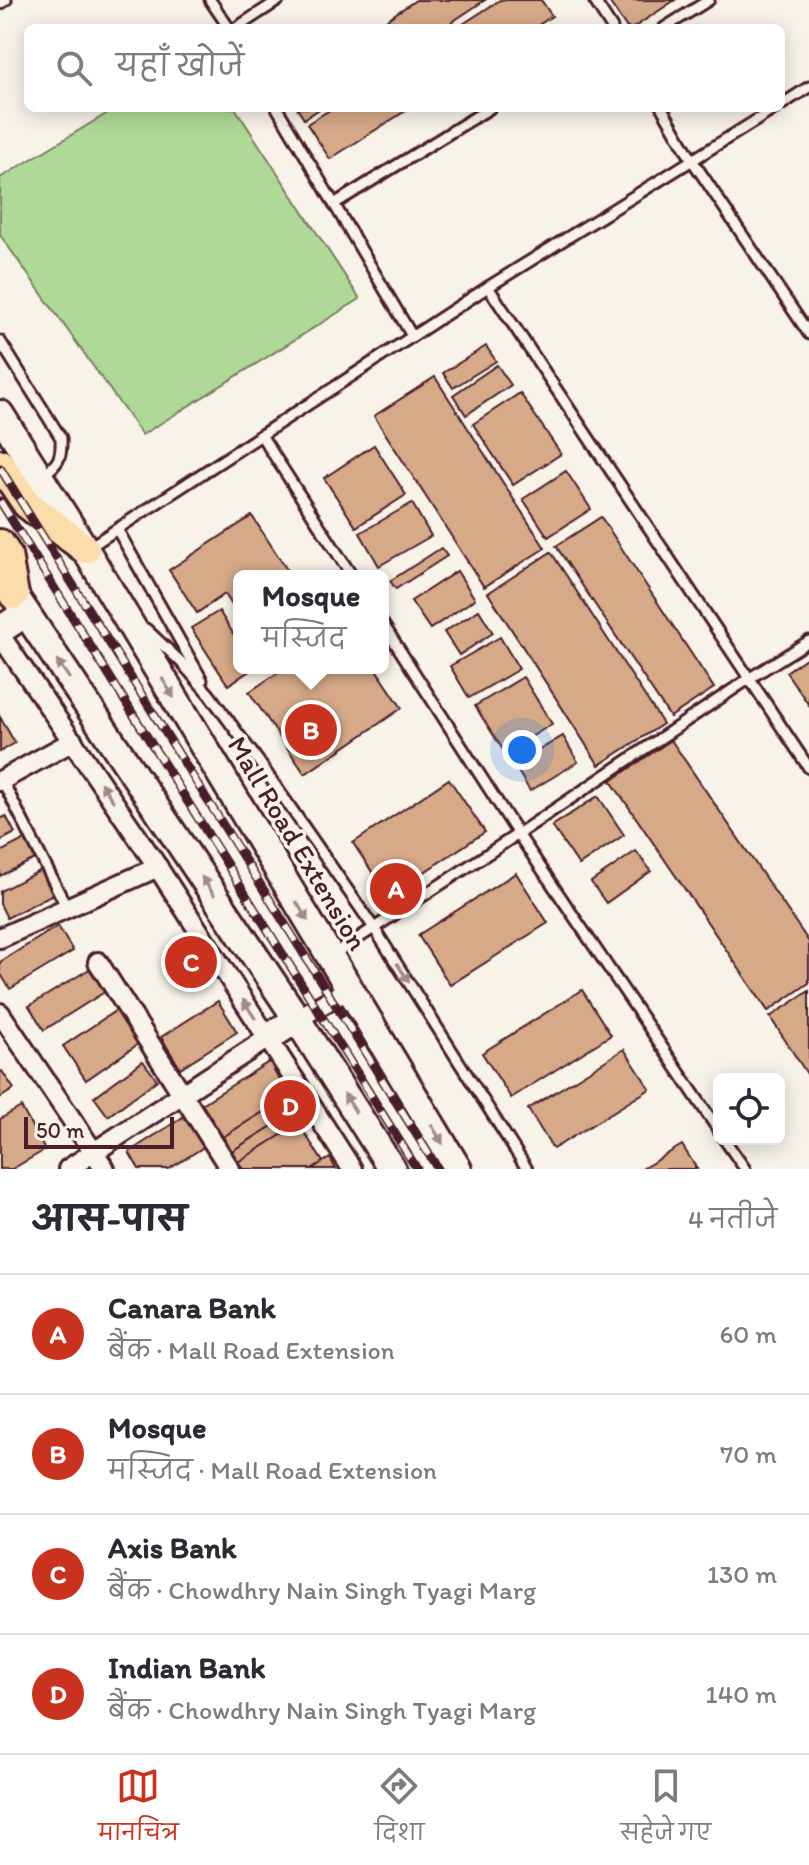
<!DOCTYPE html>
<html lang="hi">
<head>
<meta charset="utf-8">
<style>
  :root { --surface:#fff; --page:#f7f7f7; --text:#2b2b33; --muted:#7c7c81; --line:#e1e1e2; --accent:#c8321e }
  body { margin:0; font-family:Itim,"Playpen Sans Deva",sans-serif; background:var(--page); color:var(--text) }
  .controls { position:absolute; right:24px; bottom:24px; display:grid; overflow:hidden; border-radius:12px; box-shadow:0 4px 20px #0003 }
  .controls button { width:72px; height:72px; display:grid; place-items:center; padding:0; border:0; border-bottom:2px solid var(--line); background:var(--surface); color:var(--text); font:40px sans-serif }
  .scale { position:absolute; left:24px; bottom:20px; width:150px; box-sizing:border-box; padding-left:8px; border:4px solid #4a1f2b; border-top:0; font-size:22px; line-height:28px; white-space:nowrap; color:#4a1f2b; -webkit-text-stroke:6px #f7f3e8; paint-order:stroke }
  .you { position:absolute; left:522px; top:750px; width:28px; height:28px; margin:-20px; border:6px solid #fff; border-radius:50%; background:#1a73e8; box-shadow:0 0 0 12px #1a73e833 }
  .badge { display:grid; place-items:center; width:52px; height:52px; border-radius:50%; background:var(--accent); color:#fff; font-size:26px; font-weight:700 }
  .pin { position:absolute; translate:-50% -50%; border:4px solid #fff; box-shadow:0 2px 8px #0006 }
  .popup { position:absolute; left:233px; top:570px; width:156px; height:104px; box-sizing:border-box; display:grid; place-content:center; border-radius:12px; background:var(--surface); filter:drop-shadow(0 2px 6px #0005); font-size:26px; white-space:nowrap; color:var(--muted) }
  .popup b { font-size:30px; color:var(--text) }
  .popup::after { content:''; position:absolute; left:50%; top:100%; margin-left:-16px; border:16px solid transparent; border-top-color:var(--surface) }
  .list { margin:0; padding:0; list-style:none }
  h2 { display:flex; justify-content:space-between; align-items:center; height:104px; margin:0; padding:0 32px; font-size:34px }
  h2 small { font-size:26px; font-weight:400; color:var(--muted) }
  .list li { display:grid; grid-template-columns:52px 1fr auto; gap:24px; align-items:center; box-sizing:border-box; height:120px; padding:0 32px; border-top:2px solid var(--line) }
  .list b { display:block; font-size:30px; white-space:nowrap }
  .list p { margin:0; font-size:26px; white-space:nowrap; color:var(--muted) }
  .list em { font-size:26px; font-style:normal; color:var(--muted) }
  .icon { flex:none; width:44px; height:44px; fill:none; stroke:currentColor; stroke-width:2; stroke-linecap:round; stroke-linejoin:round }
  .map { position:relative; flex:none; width:809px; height:1169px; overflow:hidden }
  .search { position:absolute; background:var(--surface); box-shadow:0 4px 20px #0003; left:24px; right:24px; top:24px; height:88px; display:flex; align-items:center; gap:20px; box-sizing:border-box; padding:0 28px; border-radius:12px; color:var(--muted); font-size:30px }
  .sheet { height:584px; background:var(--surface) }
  nav { display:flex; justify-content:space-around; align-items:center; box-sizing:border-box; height:112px; border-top:2px solid var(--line); background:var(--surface); font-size:22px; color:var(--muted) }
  nav a { display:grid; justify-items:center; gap:4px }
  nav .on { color:var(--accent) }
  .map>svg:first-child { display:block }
</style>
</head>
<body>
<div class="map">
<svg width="809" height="1169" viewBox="0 0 809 1169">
  <rect width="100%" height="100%" fill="#f7f3e8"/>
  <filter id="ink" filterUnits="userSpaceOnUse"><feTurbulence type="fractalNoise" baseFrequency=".0125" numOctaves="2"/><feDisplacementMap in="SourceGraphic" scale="16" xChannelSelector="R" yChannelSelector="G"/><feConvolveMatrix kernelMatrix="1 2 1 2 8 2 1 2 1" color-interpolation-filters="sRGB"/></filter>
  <g filter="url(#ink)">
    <path fill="#aed997" stroke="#7c7c61" stroke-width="2" d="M116,108h119l125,191 -218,136 -142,-200v-57z"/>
    <g fill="#d6a988" stroke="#4a1f2b" stroke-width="2">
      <path d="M416,0h69l-42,28h-69z"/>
      <path d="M500,0h41l11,16 -18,12h-77z"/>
      <path d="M608,0h67l-42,28h-6z"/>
      <path d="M297,108h24l-17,11z"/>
      <path d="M333,108h77l-80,51 -23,-35z"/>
      <path d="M486,346l10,15 -43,27 -10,-15z"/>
      <path d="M497,365l14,20 -45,30 -13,-20z"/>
      <path d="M435,377l110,171 -61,39 -110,-171z"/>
      <path d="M520,393l41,61 -48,31 -40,-61z"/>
      <path d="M374,445l32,50 -50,32 -32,-49z"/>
      <path d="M566,471l25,38 -43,28 -25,-38z"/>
      <path d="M412,503l19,33 -52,30 -19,-33z"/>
      <path d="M252,516l39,60h-52v40l-14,-22 -28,19 -28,-43z"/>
      <path d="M601,517l113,171 -44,29 -114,-171z"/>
      <path d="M441,548l6,8 -51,33 -6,-8z"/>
      <path d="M551,552l112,172 -64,41 -111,-172z"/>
      <path d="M457,571l18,28 -45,30 -19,-28z"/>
      <path d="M479,610l14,23 -34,22 -15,-23z"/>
      <path d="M219,611l20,32v25h15l-26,17 -37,-57z"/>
      <path d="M500,637l19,32 -50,29 -19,-32z"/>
      <path d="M809,656v49l-23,-33z"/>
      <path d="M285,668h90l27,40 -97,66 -56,-82z"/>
      <path d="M523,677l29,47 -47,29 -30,-47z"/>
      <path d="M0,717l15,26 -15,9z"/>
      <path d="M563,736l15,26 -48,29 -16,-26z"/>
      <path d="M671,740l138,202v41l-41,28 -157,-230z"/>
      <path d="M449,779l36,53 -97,64 -35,-53z"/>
      <path d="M598,796l26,39 -45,30 -27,-39z"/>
      <path d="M6,816l9,17 -15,8v-22z"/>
      <path d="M25,839l10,20 -35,17v-24z"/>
      <path d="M636,851l15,20 -45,32 -15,-21z"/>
      <path d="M43,869l12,24 -48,25 -7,-14v-13z"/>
      <path d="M516,873l32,50 -98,62 -32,-50z"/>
      <path d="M58,926l15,25 -63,38 -10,-16v-11z"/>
      <path d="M96,965l15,23 -67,42 -15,-24z"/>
      <path d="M582,990l29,45 -100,63 -29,-45z"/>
      <path d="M809,991v86l-39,-60z"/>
      <path d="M218,1001l19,31 -57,36 -19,-31z"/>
      <path d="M118,1009l23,33 -55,38 -23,-34z"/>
      <path d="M624,1049l26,40 -97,60 -25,-40z"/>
      <path d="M272,1060l5,9 -3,2 15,25 -66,41 -21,-33z"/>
      <path d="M143,1061l14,19 -49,36 -14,-19z"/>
      <path d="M2,1071l12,18 -14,9v-26z"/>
      <path d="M289,1096l9,14 -66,41 -9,-14z"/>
      <path d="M21,1107l24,43 -33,19h-12v-50z"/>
      <path d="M298,1110l7,11 -67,41 -6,-11z"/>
      <path d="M191,1112l19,31 -41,26h-30l-10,-17z"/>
      <path d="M299,1124l24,38 -11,7h-69l-5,-7z"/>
      <path d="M682,1145l15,24h-55z"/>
      <path d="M330,1158l6,11h-24l11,-7z"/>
    </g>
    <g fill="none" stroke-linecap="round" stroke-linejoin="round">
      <defs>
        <g id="lane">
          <path d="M210,0l19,28"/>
          <path d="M594,0l18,28"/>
          <path d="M0,4l6,-4"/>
          <path d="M236,28l43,-28"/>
          <path d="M664,28l45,-28"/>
          <path d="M781,105l28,-18"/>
          <path d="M277,108l57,96 156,-96"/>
          <path d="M662,108l30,52 117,174"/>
          <path d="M334,204l78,132"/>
          <path d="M488,287l321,481"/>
          <path d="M0,341l61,97c1,21 -3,26 -19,38"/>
          <path d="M261,435l91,141"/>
          <path d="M117,529l85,151"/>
          <path d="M88,548l400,-261 288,-179"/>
          <path d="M383,624l135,210 201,297"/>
          <path d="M146,629l35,33 28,32 50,68 115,166 153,241"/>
          <path d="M2,780l65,128"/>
          <path d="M331,956l187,-122 232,-156 59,-37"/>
          <path d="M724,1139l21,30"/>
        </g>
        <g id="street">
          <path d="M0,635l153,225 199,309"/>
          <path d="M0,781l73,-40"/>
          <path d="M0,938l158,-71"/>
          <path d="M98,962l132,207"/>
          <path d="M0,1013l105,156"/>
          <path d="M297,1019l52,-30"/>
          <path d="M68,1169l200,-131"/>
        </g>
        <g id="secondary">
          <path d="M0,414l85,135 373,620"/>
          <path d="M0,581l14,14 283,424 95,150"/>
          <path d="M0,630l26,-17"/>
          <path d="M268,1038l29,-19"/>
        </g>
        <g id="primary">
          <path d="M0,464l27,40 58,45"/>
          <path d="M0,544l7,11 7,40"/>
        </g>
      </defs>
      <use href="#lane" stroke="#4a1f2b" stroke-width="15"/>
      <use href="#street" stroke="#4a1f2b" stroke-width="24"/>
      <use href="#secondary" stroke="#4a1f2b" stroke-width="32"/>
      <use href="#primary" stroke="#4a1f2b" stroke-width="34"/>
      <use href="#lane" stroke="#f7f3e8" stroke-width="9"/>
      <use href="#street" stroke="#f7f3e8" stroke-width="18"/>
      <use href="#secondary" stroke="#f7f3e8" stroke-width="26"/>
      <use href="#primary" stroke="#fbddab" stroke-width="28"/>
      <defs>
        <g id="rail">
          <path d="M0,468l438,701"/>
          <path d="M0,501l417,668"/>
        </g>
      </defs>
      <use href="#rail" stroke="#4a1f2b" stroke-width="9"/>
      <use href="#rail" stroke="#f7f3e8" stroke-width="6" stroke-dasharray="18" stroke-linecap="butt"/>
    </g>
    <defs><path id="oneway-solid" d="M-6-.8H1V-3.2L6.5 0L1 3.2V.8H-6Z" transform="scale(2)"/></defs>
    <g fill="#a0898a">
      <use href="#oneway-solid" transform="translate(63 669) rotate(-124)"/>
      <use href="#oneway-solid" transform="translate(168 688) rotate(59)"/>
      <use href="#oneway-solid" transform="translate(107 792) rotate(-124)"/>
      <use href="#oneway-solid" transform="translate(208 886) rotate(-124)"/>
      <use href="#oneway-solid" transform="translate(302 911) rotate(59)"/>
      <use href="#oneway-solid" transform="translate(403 973) rotate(58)"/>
      <use href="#oneway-solid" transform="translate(249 1009) rotate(-123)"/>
      <use href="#oneway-solid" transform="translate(350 1103) rotate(-122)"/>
      <use href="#oneway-solid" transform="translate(437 1134) rotate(59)"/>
    </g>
  </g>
  <g text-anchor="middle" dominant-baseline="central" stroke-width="7" stroke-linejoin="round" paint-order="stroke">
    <g font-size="28" fill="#4a1f2b" stroke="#f7f3e8">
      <text transform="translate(298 843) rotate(59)">Mall Road Extension</text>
    </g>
  </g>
</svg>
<div class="controls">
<button><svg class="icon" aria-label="locate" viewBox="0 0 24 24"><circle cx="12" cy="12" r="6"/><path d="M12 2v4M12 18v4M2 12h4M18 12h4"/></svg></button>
</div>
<div class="scale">50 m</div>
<div class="you"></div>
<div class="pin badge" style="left:396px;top:889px">A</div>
<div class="pin badge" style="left:311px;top:730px">B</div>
<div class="popup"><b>Mosque</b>मस्जिद</div>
<div class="pin badge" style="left:191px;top:962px">C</div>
<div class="pin badge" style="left:290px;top:1106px">D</div>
<div class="search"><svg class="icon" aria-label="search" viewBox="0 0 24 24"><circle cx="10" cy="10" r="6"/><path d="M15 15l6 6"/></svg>यहाँ खोजें</div>
</div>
<section class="sheet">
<h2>आस-पास<small>4 नतीजे</small></h2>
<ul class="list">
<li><span class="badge">A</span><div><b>Canara Bank</b><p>बैंक · Mall Road Extension</p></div><em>60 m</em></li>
<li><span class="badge">B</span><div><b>Mosque</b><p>मस्जिद · Mall Road Extension</p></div><em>70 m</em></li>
<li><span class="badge">C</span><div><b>Axis Bank</b><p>बैंक · Chowdhry Nain Singh Tyagi Marg</p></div><em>130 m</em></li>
<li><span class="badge">D</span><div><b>Indian Bank</b><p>बैंक · Chowdhry Nain Singh Tyagi Marg</p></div><em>140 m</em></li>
</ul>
</section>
<nav>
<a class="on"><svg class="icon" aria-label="map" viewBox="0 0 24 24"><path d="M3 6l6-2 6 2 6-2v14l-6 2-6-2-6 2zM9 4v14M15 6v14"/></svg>मानचित्र</a>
<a><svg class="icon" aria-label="directions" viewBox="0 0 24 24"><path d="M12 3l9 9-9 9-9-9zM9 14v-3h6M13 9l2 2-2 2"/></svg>दिशा</a>
<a><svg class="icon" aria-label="saved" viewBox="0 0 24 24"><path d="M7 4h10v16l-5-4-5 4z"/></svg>सहेजे गए</a>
</nav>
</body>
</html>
